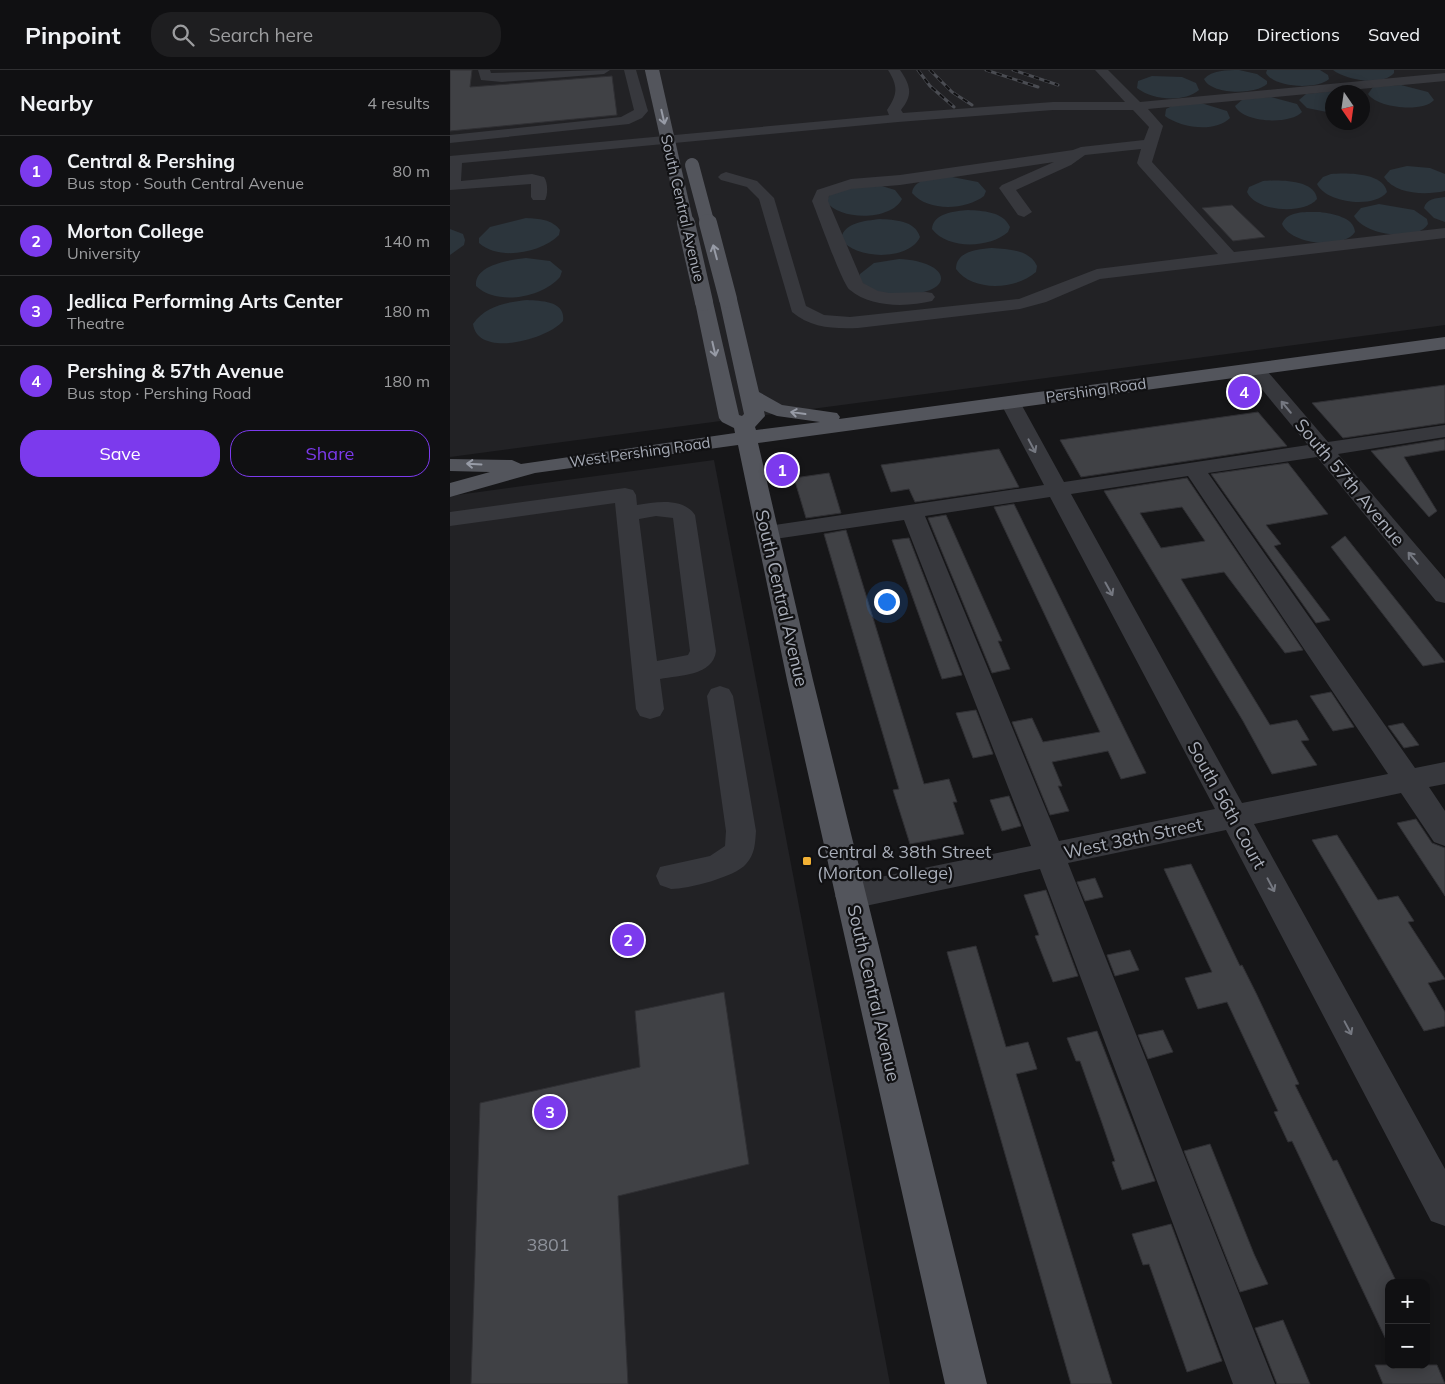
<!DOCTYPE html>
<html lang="en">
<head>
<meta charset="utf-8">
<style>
  :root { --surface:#101012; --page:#1e1e20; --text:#f1f3f6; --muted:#9c9d9f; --line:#303032; --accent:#7c3aed }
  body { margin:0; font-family:Mulish,sans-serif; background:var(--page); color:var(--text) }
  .controls { position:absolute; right:15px; bottom:15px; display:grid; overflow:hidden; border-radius:10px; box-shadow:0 2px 12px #0003 }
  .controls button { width:45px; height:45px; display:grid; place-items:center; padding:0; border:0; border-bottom:1px solid var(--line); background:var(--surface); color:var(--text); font:25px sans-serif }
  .compass { position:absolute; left:875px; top:15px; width:45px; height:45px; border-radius:50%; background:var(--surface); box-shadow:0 2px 12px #0003; rotate:167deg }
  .you { position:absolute; left:436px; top:531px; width:18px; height:18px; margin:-12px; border:4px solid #fff; border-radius:50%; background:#1a73e8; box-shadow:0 0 0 8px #1a73e833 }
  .badge { display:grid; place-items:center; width:32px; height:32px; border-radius:50%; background:var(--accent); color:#fff; font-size:16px; font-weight:700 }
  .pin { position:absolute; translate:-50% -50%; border:2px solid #fff; box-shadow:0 1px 5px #0006 }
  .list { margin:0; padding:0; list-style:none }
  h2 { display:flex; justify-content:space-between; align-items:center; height:65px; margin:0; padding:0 20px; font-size:21px }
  h2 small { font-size:16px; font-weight:400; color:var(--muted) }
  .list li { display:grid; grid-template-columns:32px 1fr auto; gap:15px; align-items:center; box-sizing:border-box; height:70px; padding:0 20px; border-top:1px solid var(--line) }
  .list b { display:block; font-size:19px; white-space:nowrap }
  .list p { margin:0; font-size:16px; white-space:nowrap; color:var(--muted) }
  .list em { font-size:16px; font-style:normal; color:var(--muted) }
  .actions { display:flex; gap:10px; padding:15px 20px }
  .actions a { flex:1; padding:11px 0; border:1px solid var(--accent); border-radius:20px; text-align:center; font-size:18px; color:var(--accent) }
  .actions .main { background:var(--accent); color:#fff }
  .icon { flex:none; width:28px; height:28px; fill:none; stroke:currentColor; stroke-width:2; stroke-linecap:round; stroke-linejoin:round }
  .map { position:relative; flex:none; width:995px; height:1314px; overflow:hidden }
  header { display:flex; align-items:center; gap:30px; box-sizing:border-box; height:70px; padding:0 25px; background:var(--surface); border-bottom:1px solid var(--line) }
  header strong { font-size:24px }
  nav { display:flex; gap:28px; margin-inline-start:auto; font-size:18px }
  .search { width:350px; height:45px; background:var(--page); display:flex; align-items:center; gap:12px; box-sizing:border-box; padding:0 18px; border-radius:20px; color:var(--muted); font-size:19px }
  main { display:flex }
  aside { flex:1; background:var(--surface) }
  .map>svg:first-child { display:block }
</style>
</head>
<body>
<header>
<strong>Pinpoint</strong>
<div class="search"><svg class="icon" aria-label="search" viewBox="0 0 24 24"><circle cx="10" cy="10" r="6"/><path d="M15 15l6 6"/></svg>Search here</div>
<nav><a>Map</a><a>Directions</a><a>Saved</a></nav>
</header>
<main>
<aside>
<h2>Nearby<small>4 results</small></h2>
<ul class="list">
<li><span class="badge">1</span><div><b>Central &amp; Pershing</b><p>Bus stop · South Central Avenue</p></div><em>80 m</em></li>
<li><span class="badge">2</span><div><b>Morton College</b><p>University</p></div><em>140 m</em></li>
<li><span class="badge">3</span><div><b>Jedlica Performing Arts Center</b><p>Theatre</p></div><em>180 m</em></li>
<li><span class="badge">4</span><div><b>Pershing &amp; 57th Avenue</b><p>Bus stop · Pershing Road</p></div><em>180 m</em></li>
</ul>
<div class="actions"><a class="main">Save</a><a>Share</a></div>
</aside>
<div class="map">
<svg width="995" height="1314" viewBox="0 0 995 1314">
  <rect width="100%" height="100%" fill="#161618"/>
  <g fill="#222225" fill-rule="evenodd">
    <path d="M0,0h995v255l-995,132zM882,22h30v30h-30z"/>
    <path d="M264,390l176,924h-440v-888z"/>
  </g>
  <g fill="#2c353c">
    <path d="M789,0l18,4 10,7v3c-12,11 -56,11 -63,-5 8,-9 23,-9 35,-9z"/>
    <path d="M817,0h53l8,5 1,4c-12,11 -55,9 -63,-6z"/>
    <path d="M883,0h61v3c-12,14 -48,7 -61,-3z"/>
    <path d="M702,6l30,1 14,6 3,7c-15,13 -47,10 -62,-2l1,-7z"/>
    <path d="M951,15l27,7 6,8c-11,13 -57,8 -66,-6l5,-7z"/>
    <path d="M884,21l9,1h-11v21l-25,-5 -8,-8 7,-6z"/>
    <path d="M821,27l26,7 5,8c-12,13 -59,11 -67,-6l8,-7z"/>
    <path d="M751,33l26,8 3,7c-15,15 -49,10 -65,-2l1,-7 6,-3z"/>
    <path d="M957,96l23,2 15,6v17c-19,4 -49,4 -61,-14l6,-7z"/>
    <path d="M881,104c15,-1 52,-2 56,18 -13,17 -61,11 -70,-8l6,-7z"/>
    <path d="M497,106l31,6 8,9 -2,5c-18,14 -56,16 -72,-3 2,-15 23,-15 35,-17z"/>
    <path d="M813,111c15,-1 52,-2 54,18 -13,16 -61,13 -70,-7l2,-5z"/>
    <path d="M425,114l20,6 7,9c-11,22 -63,22 -76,2l6,-9z"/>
    <path d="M995,127v25l-11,-4 -10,-10c2,-9 12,-10 21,-11z"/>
    <path d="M929,134l35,6 13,9 1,5c-12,19 -64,11 -74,-8l7,-8z"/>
    <path d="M518,140c14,1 35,1 42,17l-2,5c-18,16 -60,18 -76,-3 1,-16 23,-18 36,-19z"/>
    <path d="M870,142c13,2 34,5 35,20 -12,18 -64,13 -73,-8 5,-14 26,-12 38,-12z"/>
    <path d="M76,148c13,1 26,1 34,12l-1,5c-18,18 -60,26 -80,8v-5l11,-11z"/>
    <path d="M430,149c14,1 35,1 40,18 -11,24 -65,23 -79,2 3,-17 24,-18 39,-20z"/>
    <path d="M0,159l13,5 2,6 -1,5 -14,10z"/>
    <path d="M542,178c17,1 38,2 45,18l-1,6c-20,18 -64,20 -80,-3 0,-18 22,-20 36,-21z"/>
    <path d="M76,188l24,3 12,10 -2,6c-18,21 -63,29 -84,9 -2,-22 35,-26 50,-28z"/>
    <path d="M449,189c51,2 60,34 3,36 -6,0 -14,2 -20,0 -8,-2 -17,-10 -23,-15l1,-6 14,-11z"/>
    <path d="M77,230c15,1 39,1 36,21 -15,18 -85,38 -90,3 12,-18 34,-22 54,-24z"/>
  </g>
  <g fill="#404145" stroke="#303034" fill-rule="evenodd">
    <path d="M0,0h22l-2,17 142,-11 5,39 -167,16z"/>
    <path d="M782,135l33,32 -32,4 -31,-33z"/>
    <path d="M995,315v38l-102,15 -31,-35z"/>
    <path d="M808,342l29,34 -206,31 -21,-37z"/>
    <path d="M995,369v11l-41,7 33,54 -8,6 -58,-66z"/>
    <path d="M549,379l20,38 -104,15 -6,-13 -18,3 -10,-27z"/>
    <path d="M838,393l40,51 -62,11 15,19 -7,2 56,74 -14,3 -105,-149z"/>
    <path d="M379,403l12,40 -35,5 -12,-40z"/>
    <path d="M737,408l116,172 -18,3 -61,-81 -43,7 89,146 27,-5 12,20 -8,1 16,24 -45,9 -29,-53 -139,-230zM732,437l23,34 -44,7 -21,-35z"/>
    <path d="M564,434l132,269 -25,6 -13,-28 -56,11 10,24h-4l11,25 -19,4 -38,-93 20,-4 11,24 57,-10 -106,-225z"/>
    <path d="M496,445l56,126h-4l12,28 -18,4 -64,-155z"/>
    <path d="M396,460l78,254 25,-5 8,23h-4l11,32 -54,10 -17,-54 6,-1 -75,-255z"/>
    <path d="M895,466l67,84 33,42 -22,4 -92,-119z"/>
    <path d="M459,468l53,137 -20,4 -50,-139z"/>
    <path d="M881,622l23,35 -21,4 -23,-35z"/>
    <path d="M526,640l17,44 -20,4 -17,-45z"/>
    <path d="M953,653l16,22 -15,3 -16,-22z"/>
    <path d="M559,726l12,30 -19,5 -12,-31z"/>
    <path d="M966,749l16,24 13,5v48l-48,-73z"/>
    <path d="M887,765l41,65 20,-4 16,25 -6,1 37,57 -17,4 17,29v14l-21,5 -112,-191z"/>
    <path d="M741,794l49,102 2,-1 15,30 42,89 -4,1 38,76 4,-1 60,123h-8v63l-97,-205 -4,1 -14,-30 4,-1 -51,-109 -29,7 -13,-31 27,-6 -48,-103z"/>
    <path d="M645,808l8,19 -18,4 -8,-19z"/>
    <path d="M596,820l32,86 -25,6 -18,-46 4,-1 -15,-40z"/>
    <path d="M526,876l30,101 22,-5 9,27 -21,5 96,310h-41l-124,-432z"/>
    <path d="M680,880l9,20 -24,6 -8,-21z"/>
    <path d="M274,922l25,172 -131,32 10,188h-157l9,-281 160,-36 -5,-56z"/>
    <path d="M713,960l10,22 -25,7 -10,-24z"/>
    <path d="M647,961l58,150 -33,9 -10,-28 3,-1 -13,-38 -22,-62h-4l-9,-23z"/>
    <path d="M760,1074l44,110 14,30 -28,8 -56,-141z"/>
    <path d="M721,1154l51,137 -35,11 -38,-108 -6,1 -11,-31z"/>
    <path d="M833,1250l27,64h-33l-22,-56z"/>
    <path d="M925,1295h62l8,19h-62z"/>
  </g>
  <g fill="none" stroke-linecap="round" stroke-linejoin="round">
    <g fill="#37383d" fill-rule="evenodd">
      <path d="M28,0h12l1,3 119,-3 -6,4 -102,8 -21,-2z"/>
      <path d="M174,0h12l12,41 -6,7 -13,6 -179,19v-8l171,-18 13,-7z"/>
      <path d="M438,0h12c11,16 13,25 1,40l2,3 150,-11h72l-30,-32h13l32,32 305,-29v8l-297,28 15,17 -11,36 82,90 211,-24v10l-345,41 -54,23 -26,7 -162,19c-24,1 -47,0 -66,-16l-33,-113 -12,-12 -26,-7 -3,-3 3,-3 5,-2 31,9 17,17 32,108 18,9 26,2 169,-18 78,-30 121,-15 -79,-88 -2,-3 4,-14 -56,6 -14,10 -55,25 16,22 -8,5 -6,-2 -19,-27 3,-3 52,-23 -154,23 -49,4 -22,7 -1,5 35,82 15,8 11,2 37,-1 6,1 3,4 -3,4c-24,6 -61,7 -82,-11 -8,-6 -32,-75 -38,-89l5,-11 34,-11 49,-4 173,-25 8,-3 63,-7 5,-13 -16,-17h-80l-155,12 -436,41 -1,18 71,-7 12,3c4,5 4,18 1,23h-12l-2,-3v-13l-81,6v-34l439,-41 -2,-5c11,-16 11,-24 1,-40z"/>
      <path d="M805,293l7,2 66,77 117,-17v12l-107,17 107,125v24l-9,-2 -119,-144 -109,16 207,295 30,-6v22l-16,3 16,24v35l-11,-4 -33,-49 -147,31 191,345v57l-14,-5 -205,-391 -158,33 207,521h-42l-193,-515 -189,40 -11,-4 -5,-9 5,-9 11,-4 180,-37 -127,-326 -136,20 -8,-2 -4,-5 4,-5 8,-2 276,-41 -44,-83 3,-4 7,-2 7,2 3,4 44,80 244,-37 -63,-76 3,-4zM738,406l200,298 -146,29 -171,-309zM600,427l165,312 -156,32 -134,-325z"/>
      <path d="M175,418l8,2 3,5 1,10c19,-3 46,-8 58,10l21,136c-3,25 -36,24 -56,28l4,30 -4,7 -10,3 -10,-3 -4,-7 -21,-206 -165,23v-14zM206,446l17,2 17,133 -2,4 -31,6 -18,-142z"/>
      <path d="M270,616l9,3 4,7 23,135c-1,13 -1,23 -10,33 -11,13 -58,25 -75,25 -3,-1 -8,-3 -11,-4l-4,-9 4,-9 50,-11 15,-10 1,-15 -19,-135 4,-7z"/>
    </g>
    <path fill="#53555c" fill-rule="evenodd" d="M278,224l6,1 3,4 22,93 23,13 55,8 3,4 -1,2 606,-82v12l-687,94 55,237 174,704h-42l-158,-704 -49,-235 -203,28 -85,24v-14l40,-11 -40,-1v-12l62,1 9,4 214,-31 -1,-5 -12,-6 -3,-4 -24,-116 3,-4h12l3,4 26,113 3,1 2,-2 -25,-115 3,-4zM314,341l13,5 43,6 -64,8 -1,-3 10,-11z"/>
    <defs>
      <g id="rail">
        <path d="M468,0l12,16 24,21"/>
        <path d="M480,0l22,22 20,13"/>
        <path d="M536,0l52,17"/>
        <path d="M563,0l45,15"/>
      </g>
    </defs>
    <use href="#rail" stroke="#4a4c52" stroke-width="3"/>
    <use href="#rail" stroke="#111113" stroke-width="2" stroke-dasharray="5.5" stroke-linecap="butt"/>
    <g stroke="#53555c" stroke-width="14">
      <path d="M202,0l35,155"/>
      <path d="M242,95l16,60"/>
    </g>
    <g stroke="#53555c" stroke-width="18">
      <path d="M236,153l18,79"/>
      <path d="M258,153l20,76"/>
    </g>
  </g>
  <defs><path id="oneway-shaft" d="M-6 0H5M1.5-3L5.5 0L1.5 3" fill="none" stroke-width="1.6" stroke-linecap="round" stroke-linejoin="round" transform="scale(1.25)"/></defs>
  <g stroke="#979ba6">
    <use href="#oneway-shaft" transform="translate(213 47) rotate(77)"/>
    <use href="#oneway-shaft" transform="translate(265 182) rotate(-105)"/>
    <use href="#oneway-shaft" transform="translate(264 279) rotate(77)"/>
    <use href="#oneway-shaft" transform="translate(348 343) rotate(-172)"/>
    <use href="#oneway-shaft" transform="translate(24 394) rotate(-177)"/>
  </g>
  <g stroke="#757881">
    <use href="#oneway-shaft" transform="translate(836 337) rotate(-130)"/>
    <use href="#oneway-shaft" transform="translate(582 376) rotate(62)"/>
    <use href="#oneway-shaft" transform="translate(963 488) rotate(-130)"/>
    <use href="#oneway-shaft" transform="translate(659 519) rotate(61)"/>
    <use href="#oneway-shaft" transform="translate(821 815) rotate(62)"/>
    <use href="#oneway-shaft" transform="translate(898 958) rotate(62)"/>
  </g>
  <rect fill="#f2b134" stroke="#111113" stroke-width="2" x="352" y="786" width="10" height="10" rx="2.5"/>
  <g text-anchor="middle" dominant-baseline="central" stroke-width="4.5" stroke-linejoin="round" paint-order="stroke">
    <g font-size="15" fill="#a8adb8" stroke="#111113">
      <text transform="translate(233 138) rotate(77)">South Central Avenue</text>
      <text transform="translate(646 320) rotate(-8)">Pershing Road</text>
      <text transform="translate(190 382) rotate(-8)">West Pershing Road</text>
    </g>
    <g font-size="18" fill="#a8adb8" stroke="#111113">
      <text transform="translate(900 412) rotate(50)">South 57th Avenue</text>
      <text transform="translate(332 528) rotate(77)">South Central Avenue</text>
      <text transform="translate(777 735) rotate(61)">South 56th Court</text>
      <text transform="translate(683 768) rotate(-12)">West 38th Street</text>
      <text transform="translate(424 923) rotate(77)">South Central Avenue</text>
    </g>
    <g font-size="18" fill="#a8adb8" stroke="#111113" text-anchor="start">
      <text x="367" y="781">Central &amp; 38th Street<tspan x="367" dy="21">(Morton College)</tspan></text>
    </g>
    <g font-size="18" fill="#8e929b">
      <text x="98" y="1174">3801</text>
    </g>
  </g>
</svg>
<div class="controls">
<button>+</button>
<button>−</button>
</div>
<svg class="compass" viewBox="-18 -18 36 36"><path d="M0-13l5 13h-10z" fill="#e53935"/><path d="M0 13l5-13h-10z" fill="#9c9d9f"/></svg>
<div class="you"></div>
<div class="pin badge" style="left:332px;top:400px">1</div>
<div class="pin badge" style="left:178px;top:870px">2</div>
<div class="pin badge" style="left:100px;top:1042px">3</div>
<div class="pin badge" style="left:794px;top:322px">4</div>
</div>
</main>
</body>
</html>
